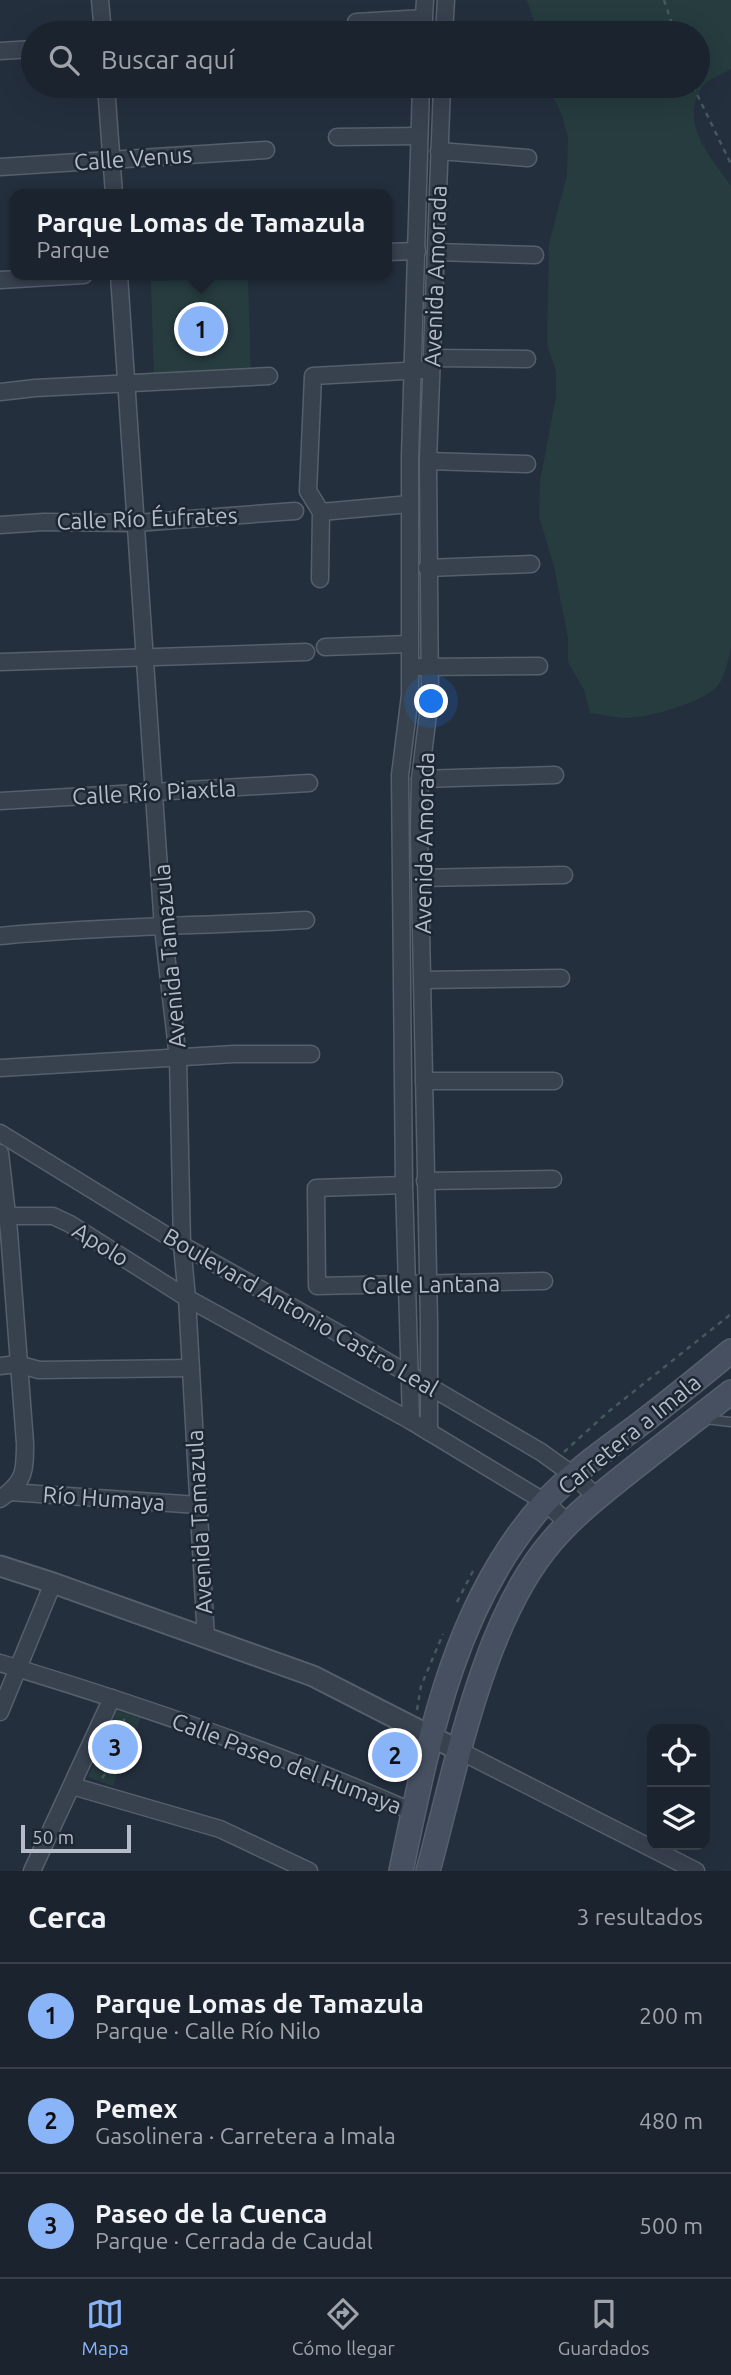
<!DOCTYPE html>
<html lang="es">
<head>
<meta charset="utf-8">
<style>
  :root { --surface:#1b232e; --page:#282f3a; --text:#f1f3f6; --muted:#a0a4aa; --line:#39404a; --accent:#8ab4f8 }
  body { margin:0; font-family:Ubuntu,sans-serif; background:var(--page); color:var(--text) }
  .controls { position:absolute; right:21px; bottom:21px; display:grid; overflow:hidden; border-radius:14px; box-shadow:0 7px 28px #0002 }
  .controls button { width:63px; height:63px; display:grid; place-items:center; padding:0; border:0; border-bottom:2px solid var(--line); background:var(--surface); color:var(--text); font:35px sans-serif }
  .scale { position:absolute; left:21px; bottom:18px; width:110px; box-sizing:border-box; padding-left:7px; border:4px solid #b4bcc9; border-top:0; font-size:19px; line-height:24px; white-space:nowrap; color:#b4bcc9; -webkit-text-stroke:5px #1d2633; paint-order:stroke }
  .you { position:absolute; left:432px; top:702px; width:24px; height:24px; margin:-18px; border:5px solid #fff; border-radius:50%; background:#1a73e8; box-shadow:0 0 0 10px #1a73e833 }
  .badge { display:grid; place-items:center; width:46px; height:46px; border-radius:50%; background:var(--accent); color:#111; font-size:23px; font-weight:700 }
  .pin { position:absolute; translate:-50% -50%; border:4px solid #fff; box-shadow:0 2px 7px #0006 }
  .popup { position:absolute; left:10px; top:189px; width:382px; height:91px; box-sizing:border-box; display:grid; place-content:center; border-radius:14px; background:var(--surface); filter:drop-shadow(0 2px 5px #0005); font-size:23px; white-space:nowrap; color:var(--muted) }
  .popup b { font-size:26px; color:var(--text) }
  .popup::after { content:''; position:absolute; left:50%; top:100%; margin-left:-14px; border:14px solid transparent; border-top-color:var(--surface) }
  .list { margin:0; padding:0; list-style:none }
  h2 { display:flex; justify-content:space-between; align-items:center; height:91px; margin:0; padding:0 28px; font-size:30px }
  h2 small { font-size:23px; font-weight:400; color:var(--muted) }
  .list li { display:grid; grid-template-columns:46px 1fr auto; gap:21px; align-items:center; box-sizing:border-box; height:105px; padding:0 28px; border-top:2px solid var(--line) }
  .list b { display:block; font-size:26px; white-space:nowrap }
  .list p { margin:0; font-size:23px; white-space:nowrap; color:var(--muted) }
  .list em { font-size:23px; font-style:normal; color:var(--muted) }
  .icon { flex:none; width:38px; height:38px; fill:none; stroke:currentColor; stroke-width:2; stroke-linecap:round; stroke-linejoin:round }
  .map { position:relative; flex:none; width:731px; height:1871px; overflow:hidden }
  .search { position:absolute; background:var(--surface); box-shadow:0 7px 28px #0002; left:21px; right:21px; top:21px; height:77px; display:flex; align-items:center; gap:18px; box-sizing:border-box; padding:0 24px; border-radius:38px; color:var(--muted); font-size:26px }
  .sheet { height:406px; background:var(--surface) }
  nav { display:flex; justify-content:space-around; align-items:center; box-sizing:border-box; height:98px; border-top:2px solid var(--line); background:var(--surface); font-size:19px; color:var(--muted) }
  nav a { display:grid; justify-items:center; gap:4px }
  nav .on { color:var(--accent) }
  .map>svg:first-child { display:block }
</style>
</head>
<body>
<div class="map">
<svg width="731" height="1871" viewBox="0 0 731 1871">
  <rect width="100%" height="100%" fill="#242f3e"/>
  <g fill="#263c3f">
    <path d="M527,0h204v69c-8,5 -23,10 -28,17 -26,36 8,71 28,100v462c-3,11 -5,26 -12,36 -12,18 -74,35 -96,34 -11,-1 -22,-4 -33,-5l-6,-23 -16,-28v-24l-14,-72 -15,-49 1,-36 16,-85v-25l-8,-23 -1,-11 2,-93 18,-69 1,-37 -6,-23 -14,-29h150v-53h-160z"/>
    <path d="M248,278l3,99 -97,3 -3,-99z"/>
    <path d="M117,1711l24,6 -28,69 -25,-9z"/>
  </g>
  <path fill="#455162" stroke="#1f2835" stroke-width="2" d="M381,1737l36,18 -8,17 -36,-18z"/>
  <g fill="none" stroke-linecap="round" stroke-linejoin="round">
    <defs>
      <path id="service" d="M705,1419l26,3"/>
      <g id="minor">
        <path d="M100,0l3,33"/>
        <path d="M356,22l68,-4"/>
        <path d="M263,33l21,-1"/>
        <path d="M423,33l2,-33"/>
        <path d="M444,33l2,-33"/>
        <path d="M0,51l33,-2"/>
        <path d="M106,86l8,108"/>
        <path d="M337,137l82,-1"/>
        <path d="M439,151l89,7"/>
        <path d="M0,167l266,-17"/>
        <path d="M386,252l31,-1"/>
        <path d="M436,252l99,3"/>
        <path d="M119,275l44,653 15,130 4,187 5,53 19,341"/>
        <path d="M0,280l84,-5"/>
        <path d="M432,358l95,1"/>
        <path d="M0,392l35,-4 234,-12"/>
        <path d="M428,461l99,3"/>
        <path d="M321,512l89,-8"/>
        <path d="M0,525l44,-3 92,1 159,-12"/>
        <path d="M427,568l104,-4"/>
        <path d="M320,579l1,-67 -13,-21 5,-115 110,-6"/>
        <path d="M325,647l84,-3"/>
        <path d="M0,662l306,-10"/>
        <path d="M419,667l120,-1"/>
        <path d="M420,779l135,-4"/>
        <path d="M0,801l309,-18"/>
        <path d="M420,878l144,-3"/>
        <path d="M0,936c102,-10 204,-10 306,-16"/>
        <path d="M423,980l138,-2"/>
        <path d="M0,1068l234,-14h77"/>
        <path d="M424,1081h130"/>
        <path d="M0,1133l182,112 165,93 194,114 32,23 24,22"/>
        <path d="M0,1153l9,79 16,211c0,28 0,39 -25,56"/>
        <path d="M425,1181l128,-2"/>
        <path d="M404,1185l-88,3 1,98 227,-5"/>
        <path d="M7,1216h46l17,8 117,74 224,123 134,81 24,22"/>
        <path d="M0,1366l17,-2 22,6 152,-2"/>
        <path d="M411,1421l-7,-236 -4,-410 10,-80v-239l11,-370"/>
        <path d="M429,1432v-110l-10,-491 1,-52 10,-81 -2,-237 14,-375"/>
        <path d="M10,1492l188,13"/>
        <path d="M0,1663c140,42 279,90 413,149"/>
        <path d="M0,1712l53,-129"/>
        <path d="M460,1751l236,120"/>
        <path d="M72,1786l148,43 89,42"/>
        <path d="M32,1871l80,-173"/>
      </g>
      <path id="tertiary" d="M0,1566l53,17 260,93 147,75"/>
      <g id="secondary">
        <path d="M401,1871c27,-129 53,-269 145,-370 28,-30 62,-53 94,-77 31,-24 61,-48 91,-73"/>
        <path d="M428,1871c28,-102 54,-249 124,-330 24,-28 54,-51 83,-74 32,-25 64,-50 96,-75"/>
      </g>
    </defs>
    <use href="#service" stroke="#565f6c" stroke-width="11"/>
    <use href="#minor" stroke="#565f6c" stroke-width="19"/>
    <use href="#tertiary" stroke="#565f6c" stroke-width="23"/>
    <use href="#secondary" stroke="#565f6c" stroke-width="26"/>
    <g stroke="#44595c" stroke-width="2.5" stroke-dasharray="5 5" stroke-linecap="butt">
      <path d="M664,0l11,33"/>
      <path d="M693,86l38,78"/>
      <path d="M564,1452l44,-40 123,-98"/>
      <path d="M457,1602l16,-31"/>
      <path d="M417,1710l4,-24 22,-52"/>
      <path d="M102,1778c17,-22 22,-32 22,-61"/>
    </g>
    <use href="#service" stroke="#38414e" stroke-width="8"/>
    <use href="#minor" stroke="#38414e" stroke-width="16"/>
    <use href="#tertiary" stroke="#38414e" stroke-width="19"/>
    <use href="#secondary" stroke="#465061" stroke-width="23"/>
  </g>
  <g text-anchor="middle" dominant-baseline="central" stroke-width="5" stroke-linejoin="round" paint-order="stroke">
    <g font-size="23" fill="#b4bcc9" stroke="#1d2633">
      <text transform="translate(133 158) rotate(-4)">Calle Venus</text>
      <text transform="translate(435 276) rotate(-88)">Avenida Amorada</text>
      <text transform="translate(147 518) rotate(-2)">Calle Río Éufrates</text>
      <text transform="translate(154 792) rotate(-3)">Calle Río Piaxtla</text>
      <text transform="translate(424 843) rotate(-89)">Avenida Amorada</text>
      <text transform="translate(169 956) rotate(-95)">Avenida Tamazula</text>
      <text transform="translate(101 1244) rotate(32)">Apolo</text>
      <text transform="translate(431 1284) rotate(-1)">Calle Lantana</text>
      <text transform="translate(301 1312) rotate(30)">Boulevard Antonio Castro Leal</text>
      <text transform="translate(629 1434) rotate(-39)">Carretera a Imala</text>
      <text transform="translate(104 1498) rotate(4)">Río Humaya</text>
      <text transform="translate(199 1522) rotate(-93)">Avenida Tamazula</text>
      <text transform="translate(287 1763) rotate(21)">Calle Paseo del Humaya</text>
    </g>
  </g>
</svg>
<div class="controls">
<button><svg class="icon" aria-label="locate" viewBox="0 0 24 24"><circle cx="12" cy="12" r="6"/><path d="M12 2v4M12 18v4M2 12h4M18 12h4"/></svg></button>
<button><svg class="icon" aria-label="layers" viewBox="0 0 24 24"><path d="M12 4l9 5-9 5-9-5zM3 14l9 5 9-5"/></svg></button>
</div>
<div class="scale">50 m</div>
<div class="you"></div>
<div class="pin badge" style="left:201px;top:329px">1</div>
<div class="popup"><b>Parque Lomas de Tamazula</b>Parque</div>
<div class="pin badge" style="left:395px;top:1755px">2</div>
<div class="pin badge" style="left:115px;top:1747px">3</div>
<div class="search"><svg class="icon" aria-label="search" viewBox="0 0 24 24"><circle cx="10" cy="10" r="6"/><path d="M15 15l6 6"/></svg>Buscar aquí</div>
</div>
<section class="sheet">
<h2>Cerca<small>3 resultados</small></h2>
<ul class="list">
<li><span class="badge">1</span><div><b>Parque Lomas de Tamazula</b><p>Parque · Calle Río Nilo</p></div><em>200 m</em></li>
<li><span class="badge">2</span><div><b>Pemex</b><p>Gasolinera · Carretera a Imala</p></div><em>480 m</em></li>
<li><span class="badge">3</span><div><b>Paseo de la Cuenca</b><p>Parque · Cerrada de Caudal</p></div><em>500 m</em></li>
</ul>
</section>
<nav>
<a class="on"><svg class="icon" aria-label="map" viewBox="0 0 24 24"><path d="M3 6l6-2 6 2 6-2v14l-6 2-6-2-6 2zM9 4v14M15 6v14"/></svg>Mapa</a>
<a><svg class="icon" aria-label="directions" viewBox="0 0 24 24"><path d="M12 3l9 9-9 9-9-9zM9 14v-3h6M13 9l2 2-2 2"/></svg>Cómo llegar</a>
<a><svg class="icon" aria-label="saved" viewBox="0 0 24 24"><path d="M7 4h10v16l-5-4-5 4z"/></svg>Guardados</a>
</nav>
</body>
</html>
